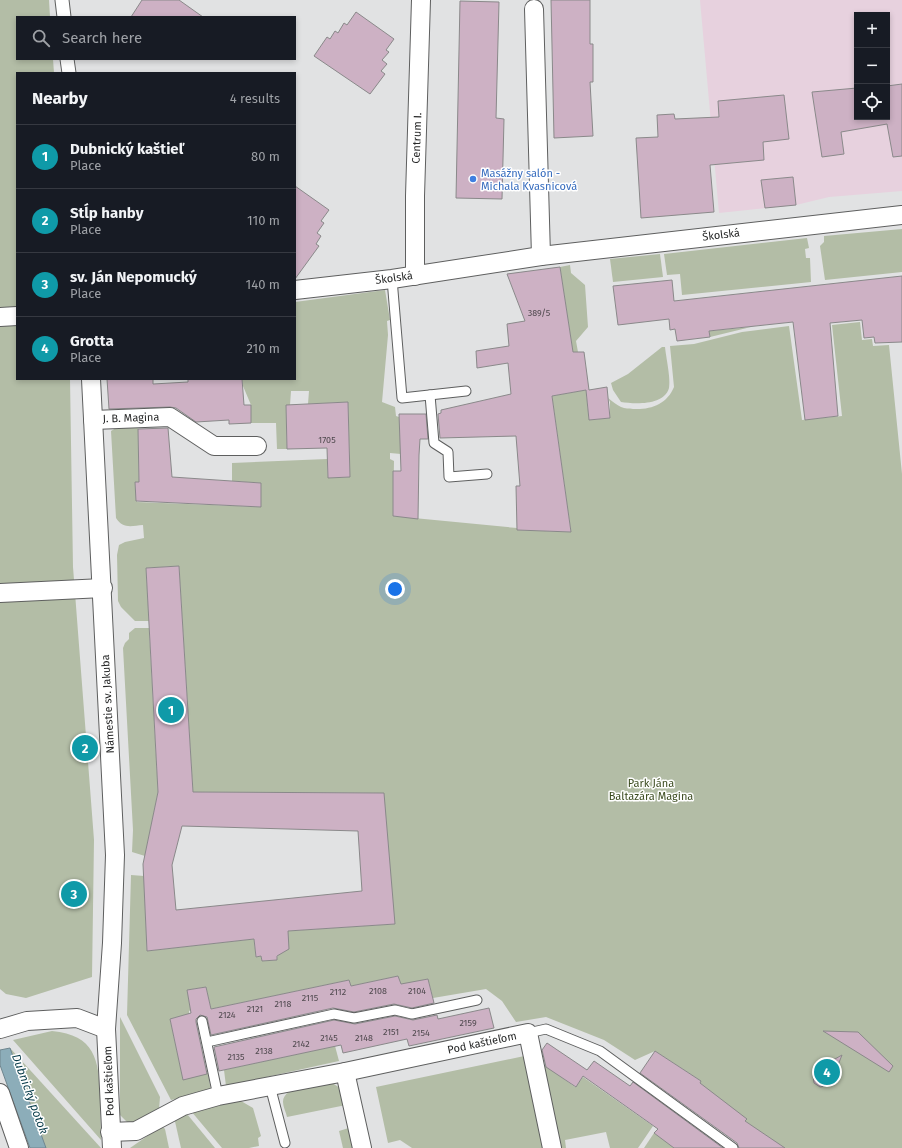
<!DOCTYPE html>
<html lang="en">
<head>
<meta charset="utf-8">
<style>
  :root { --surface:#171b24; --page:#242831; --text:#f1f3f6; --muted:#9ea1a6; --line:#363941; --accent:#2563eb }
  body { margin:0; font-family:"Fira Sans",sans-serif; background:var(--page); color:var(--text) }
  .controls { position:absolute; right:12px; top:12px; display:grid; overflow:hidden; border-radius:0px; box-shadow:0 2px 6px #0003 }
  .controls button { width:36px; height:36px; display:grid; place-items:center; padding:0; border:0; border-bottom:1px solid var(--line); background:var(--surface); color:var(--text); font:20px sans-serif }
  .you { position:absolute; left:395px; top:589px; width:14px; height:14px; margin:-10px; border:3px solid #fff; border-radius:50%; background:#1a73e8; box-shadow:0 0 0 6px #1a73e833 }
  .badge { display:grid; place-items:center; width:26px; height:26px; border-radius:50%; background:var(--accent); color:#fff; font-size:13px; font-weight:700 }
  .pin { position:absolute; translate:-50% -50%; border:2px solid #fff; box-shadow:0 1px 4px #0006 }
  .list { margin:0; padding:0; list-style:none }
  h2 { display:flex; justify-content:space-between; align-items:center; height:52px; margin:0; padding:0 16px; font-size:17px }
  h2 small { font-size:13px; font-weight:400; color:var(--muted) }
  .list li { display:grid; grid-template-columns:26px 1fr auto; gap:12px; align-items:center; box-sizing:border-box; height:64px; padding:0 16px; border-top:1px solid var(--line) }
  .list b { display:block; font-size:15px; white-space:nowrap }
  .list p { margin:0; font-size:13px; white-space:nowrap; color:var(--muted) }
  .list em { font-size:13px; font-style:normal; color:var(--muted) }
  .icon { flex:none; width:22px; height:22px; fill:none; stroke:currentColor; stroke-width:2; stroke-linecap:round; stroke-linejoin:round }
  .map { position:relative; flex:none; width:902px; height:1148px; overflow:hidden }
  .search { position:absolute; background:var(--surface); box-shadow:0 2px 6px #0003; left:16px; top:16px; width:280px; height:44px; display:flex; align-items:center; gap:10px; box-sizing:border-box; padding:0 14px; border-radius:0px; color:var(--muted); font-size:15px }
  .panel { position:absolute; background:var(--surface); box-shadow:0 2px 6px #0003; left:16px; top:72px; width:280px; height:308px; border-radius:0px }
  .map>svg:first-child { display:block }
</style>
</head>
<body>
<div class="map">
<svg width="902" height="1148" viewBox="0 0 902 1148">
  <rect width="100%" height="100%" fill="#e1e2e3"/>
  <path fill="#e7d1de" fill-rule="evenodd" d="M700,0h202v191l-73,6 -33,8 -77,8zM857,15h30v102h-30z"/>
  <g fill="#b3bda6">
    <path d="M0,0h49l1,17h-33v42h36l1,14h-37v306h53l3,188 21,273 -2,137 -66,21 -20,-4 -6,-5z"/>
    <path d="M902,229v43l-77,8 -5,-34 4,-4v-6z"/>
    <path d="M807,238l2,10 -4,1 1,9h4l1,24 -129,13 -2,-21 -13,1 -3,-21z"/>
    <path d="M660,254l3,23 -50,5 -3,-23z"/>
    <path d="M570,265l1,8 14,12 3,42 -12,14 2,11 -5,1 -13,-86z"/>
    <path d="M385,290l5,30 -3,1 1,14 -6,67 13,5 1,9 3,1 2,37 -11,-1v6l4,2 -1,55 124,12 1,2 53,2 -19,-136 34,-6 3,30 21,-2v-16l-2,-4c4,3 9,7 13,9 4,2 8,1 12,2 18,1 34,-5 41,-22l-4,-41 24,-2 48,-12 47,-6 13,94 40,-4 -10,-91 28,-3 2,18 10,-1 1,7 16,-1 13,129v674h-118l-39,-27 1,-2 -47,-35 2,-3 -46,-30 -20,9 -31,-20 -58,-23 -30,5 -14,-21 -16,-12 -53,9 -5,-19 -27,6 -3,-9 -47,10 -2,-6 -138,29 -5,-22 -19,3 4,20 -2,1v3l-19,5 13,60 25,-6 3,18 -40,9 -44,-85 4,-140 13,1 3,75 107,-12 2,18 5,-1 1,5 14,-1 12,-29 106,-7 -11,-131 -190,-1 -14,-226 -33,2 3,53h-14l-14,-14 -3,-6 -1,-46 2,-10 6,-3 19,-4 -1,-13c-12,1 -20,4 -27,-7l-5,-87 5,-3 22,-1 1,55 -4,1 2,19 124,5 -1,-24 -28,-2v-18l95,-4 1,19 22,-1 -2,-75 -40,2 1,-13h-18l-1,14h-4l1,44h-10l-1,-26h-25v-18l-8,-19 -1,-7h53v-77z"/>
    <path d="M751,327l-41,10 -1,-6z"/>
    <path d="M662,347h3c1,10 6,32 4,41 -5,18 -35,16 -48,14l-8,-12 -2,-7 17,-9z"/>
    <path d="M135,628h14l9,164 -13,64 -13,-4 1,-22 -10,-182 2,-5 4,-4v-6z"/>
    <path d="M120,1017l40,80 -1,12 -23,14h-8l-8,-8z"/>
    <path d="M52,1031c43,4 47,29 48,65 0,15 1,29 1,44l-88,-100z"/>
    <path d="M335,1046l4,15 -113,25 -2,-16z"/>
    <path d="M10,1048l91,100h-55z"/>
    <path d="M529,1055l19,81 -6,12h-130l-12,-8 -12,3 -12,-56z"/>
    <path d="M536,1059l39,28 8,-10 70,49 -15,22h-28l-4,-16 -41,8 1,8h-10z"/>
    <path d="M332,1083l10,6 4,16 -59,12c-1,-5 -4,-10 -4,-15 0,-17 36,-17 49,-19z"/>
    <path d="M241,1101l12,7 8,28 -3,2 1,8 -10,2h-27l-31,-37z"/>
    <path d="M187,1114l28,34h-34l-7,-31z"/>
    <path d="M162,1126l3,3 4,19h-39z"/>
    <path d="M352,1127l4,21h-13l-4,-17z"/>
    <path d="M654,1133l21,15h-31z"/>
  </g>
  <path fill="#8cadb9" stroke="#6e858e" d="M10,1048l36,100h-16l-30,-83v-15z"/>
  <g fill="#cdb1c4" stroke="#8a898a" fill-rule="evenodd">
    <path d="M142,0h37l24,17h-72z"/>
    <path d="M551,0h39v44h3v38h-3l3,54 -39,2z"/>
    <path d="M460,1l39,1 -3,116 8,1 -2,80 -46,-1z"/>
    <path d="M356,12l38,27 -8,11 3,2 -7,8 5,4 -6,7 4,3 -15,20 -56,-38 13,-19 3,2 5,-8 3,2 6,-10 3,2z"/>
    <path d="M902,84v72l-9,1 -6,-33 -46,8 3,22 -22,3 -10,-65 45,-4v29h30v-31z"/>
    <path d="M784,95l5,44 -26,3 1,18 -54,5 4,47 -73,6 -5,-80 22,-1 -1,-22 17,-1 1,5 44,-2 -1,-16z"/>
    <path d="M793,177l3,28 -31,3 -4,-28z"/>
    <path d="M295,186l34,24 -8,11 3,2 -7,10 4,3 -5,8 3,2 -24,33z"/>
    <path d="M560,267l13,85h11l5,38 18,-3 3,31 -21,2 -3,-30 -34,6 19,136 -54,-2 -1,-44h4l-4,-50 -76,2 -2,-24 3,-1v-3l70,-16 -3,-31 -31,5 -1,-17 33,-5 -2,-22 18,-3 -18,-47z"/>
    <path d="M902,276v66l-27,1 -1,-6 -10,1 -2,-18 -32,3 8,93 -33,4 -12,-98 -84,9 1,6 -33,4 -2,-12 -5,1 -1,-11 -51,6 -5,-39 59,-6 2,21z"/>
    <path d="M107,379h46v5l35,-2v-3h54l2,26h7v18l-22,1v-4l-33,2 -20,-14 -6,-1 -61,2z"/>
    <path d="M348,402l2,75 -22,1 -1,-30 -40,1 -1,-44z"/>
    <path d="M399,414h27l2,25h-8l-1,16 -1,64 -25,-3v-45h8z"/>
    <path d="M168,428l4,49 89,6v24l-125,-6 -1,-19h4l-1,-53z"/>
    <path d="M179,566l14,226 191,1 11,131 -107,7 1,18 -12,7v4l-15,1 -1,-5 -5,1 -2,-18 -107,12 -4,-87 15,-72 -12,-224zM182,826l176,5 4,60 -186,19 -4,-45z"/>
    <path d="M398,976l3,8 27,-5 6,24 -22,5 -18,-4 -40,8 -21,-4 -122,27 -4,-18 -7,-2 -4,4v3l11,52 -24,6 -13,-61 21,-6 -4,-23 19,-3 5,22 138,-29 2,6z"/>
    <path d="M489,1008l5,20 -85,18 -2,-7 -64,14 -2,-8 -122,26 -5,-24 120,-27 21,4 40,-8 18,4 24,-5 1,4z"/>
    <path d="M823,1031l35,1 35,34 -4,6z"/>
    <path d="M547,1043l40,27 7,-9 36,25 3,-4 90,66h-49l-20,-15 4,-4 -75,-53 -7,11 -30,-20 -4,-17z"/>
    <path d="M655,1051l46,30 -1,2 47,36 -2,2 40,27h-46l-2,-5 -97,-70z"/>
    <path d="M842,1055l-8,20v4l-4,6 -10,2 -6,-4 -1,-8 4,-6z"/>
  </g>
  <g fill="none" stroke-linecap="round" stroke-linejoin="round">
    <defs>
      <g id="service">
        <path d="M392,279l10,119 64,-7"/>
        <path d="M430,395l4,48 14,9 1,25 38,-3"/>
        <path d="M202,1021l16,75"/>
        <path d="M528,1033l18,-4 54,22 133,97"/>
        <path d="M207,1042l127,-28 20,4 41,-8 17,4 65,-14"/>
        <path d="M270,1086l15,57"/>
      </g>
      <g id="pedestrian">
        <path d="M62,0l2,17"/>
        <path d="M67,59l2,14"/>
      </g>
      <g id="minor">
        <path d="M541,256l361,-41"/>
        <path d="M415,276v-80l6,-196"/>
        <path d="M295,290l97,-11 149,-23 -7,-247"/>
        <path d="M0,317l17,-1"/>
        <path d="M91,379l24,476 -3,88 -6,86 6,119"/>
        <path d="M93,420l77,-3 44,29h43"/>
        <path d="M0,593l103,-5"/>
        <path d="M0,1029l27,-8 50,-3 29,11"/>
        <path d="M345,1072l17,76"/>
        <path d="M0,1093l19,55"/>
        <path d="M110,1132l26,-1 47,-25 35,-10 127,-24 183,-39 24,115"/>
      </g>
    </defs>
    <use href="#service" stroke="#5e5f5f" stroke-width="11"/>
    <use href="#pedestrian" stroke="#5e5f5f" stroke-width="15"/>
    <use href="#minor" stroke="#5e5f5f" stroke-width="20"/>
    <use href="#service" stroke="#fff" stroke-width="9"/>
    <use href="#pedestrian" stroke="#fff" stroke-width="13"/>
    <use href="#minor" stroke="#fff" stroke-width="18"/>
  </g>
  <circle fill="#3f7fe0" stroke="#fff" stroke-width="1.5" cx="473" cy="179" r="4"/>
  <g text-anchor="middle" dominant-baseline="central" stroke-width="3" stroke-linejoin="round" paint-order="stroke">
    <g font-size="9" fill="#504a4f">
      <text x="539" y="313">389/5</text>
      <text x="327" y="440">1705</text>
      <text x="378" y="991">2108</text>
      <text x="417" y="991">2104</text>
      <text x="338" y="992">2112</text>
      <text x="310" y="998">2115</text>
      <text x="283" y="1004">2118</text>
      <text x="255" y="1009">2121</text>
      <text x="227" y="1015">2124</text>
      <text x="468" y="1023">2159</text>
      <text x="391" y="1032">2151</text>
      <text x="421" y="1033">2154</text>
      <text x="329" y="1038">2145</text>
      <text x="364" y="1038">2148</text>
      <text x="301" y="1044">2142</text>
      <text x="264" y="1051">2138</text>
      <text x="236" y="1057">2135</text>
    </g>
    <g font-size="11" fill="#272828" stroke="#fff">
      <text transform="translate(417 138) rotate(-88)">Centrum I.</text>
      <text transform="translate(721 235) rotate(-7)">Školská</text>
      <text transform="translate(394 278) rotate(-8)">Školská</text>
      <text transform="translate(131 418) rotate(-2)">J. B. Magina</text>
      <text transform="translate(108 704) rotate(-93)">Námestie sv. Jakuba</text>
      <text transform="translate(482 1043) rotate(-12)">Pod kaštieľom</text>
      <text transform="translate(109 1081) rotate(-92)">Pod kaštieľom</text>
    </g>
    <g font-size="11" fill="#366cbe" stroke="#fff" text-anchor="start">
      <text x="481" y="173">Masážny salón -<tspan x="481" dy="13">Michala Kvasnicová</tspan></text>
    </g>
    <g font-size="11" fill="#3a4a1e" stroke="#fff">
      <text x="651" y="783">Park Jána<tspan x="651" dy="13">Baltazára Magina</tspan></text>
    </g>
    <g font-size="12" font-style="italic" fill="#073b49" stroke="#fff">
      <text transform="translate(30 1094) rotate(70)">Dubnický potok</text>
    </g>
  </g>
</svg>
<div class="controls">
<button>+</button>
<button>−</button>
<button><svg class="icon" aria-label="locate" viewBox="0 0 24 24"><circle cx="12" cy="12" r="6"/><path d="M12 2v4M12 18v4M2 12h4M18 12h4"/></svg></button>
</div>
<div class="you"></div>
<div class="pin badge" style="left:171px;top:710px;background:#0f9aa8">1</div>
<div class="pin badge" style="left:85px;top:748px;background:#0f9aa8">2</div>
<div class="pin badge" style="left:74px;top:894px;background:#0f9aa8">3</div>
<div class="pin badge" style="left:827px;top:1072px;background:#0f9aa8">4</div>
<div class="search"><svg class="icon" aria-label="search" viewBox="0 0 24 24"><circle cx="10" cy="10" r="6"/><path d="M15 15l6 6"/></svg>Search here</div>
<section class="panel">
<h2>Nearby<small>4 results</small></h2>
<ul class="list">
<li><span class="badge" style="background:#0f9aa8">1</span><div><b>Dubnický kaštieľ</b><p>Place</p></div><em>80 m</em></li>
<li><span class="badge" style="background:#0f9aa8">2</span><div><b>Stĺp hanby</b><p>Place</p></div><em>110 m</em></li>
<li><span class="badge" style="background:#0f9aa8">3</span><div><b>sv. Ján Nepomucký</b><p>Place</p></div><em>140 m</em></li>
<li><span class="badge" style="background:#0f9aa8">4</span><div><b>Grotta</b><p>Place</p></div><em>210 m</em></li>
</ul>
</section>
</div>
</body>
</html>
